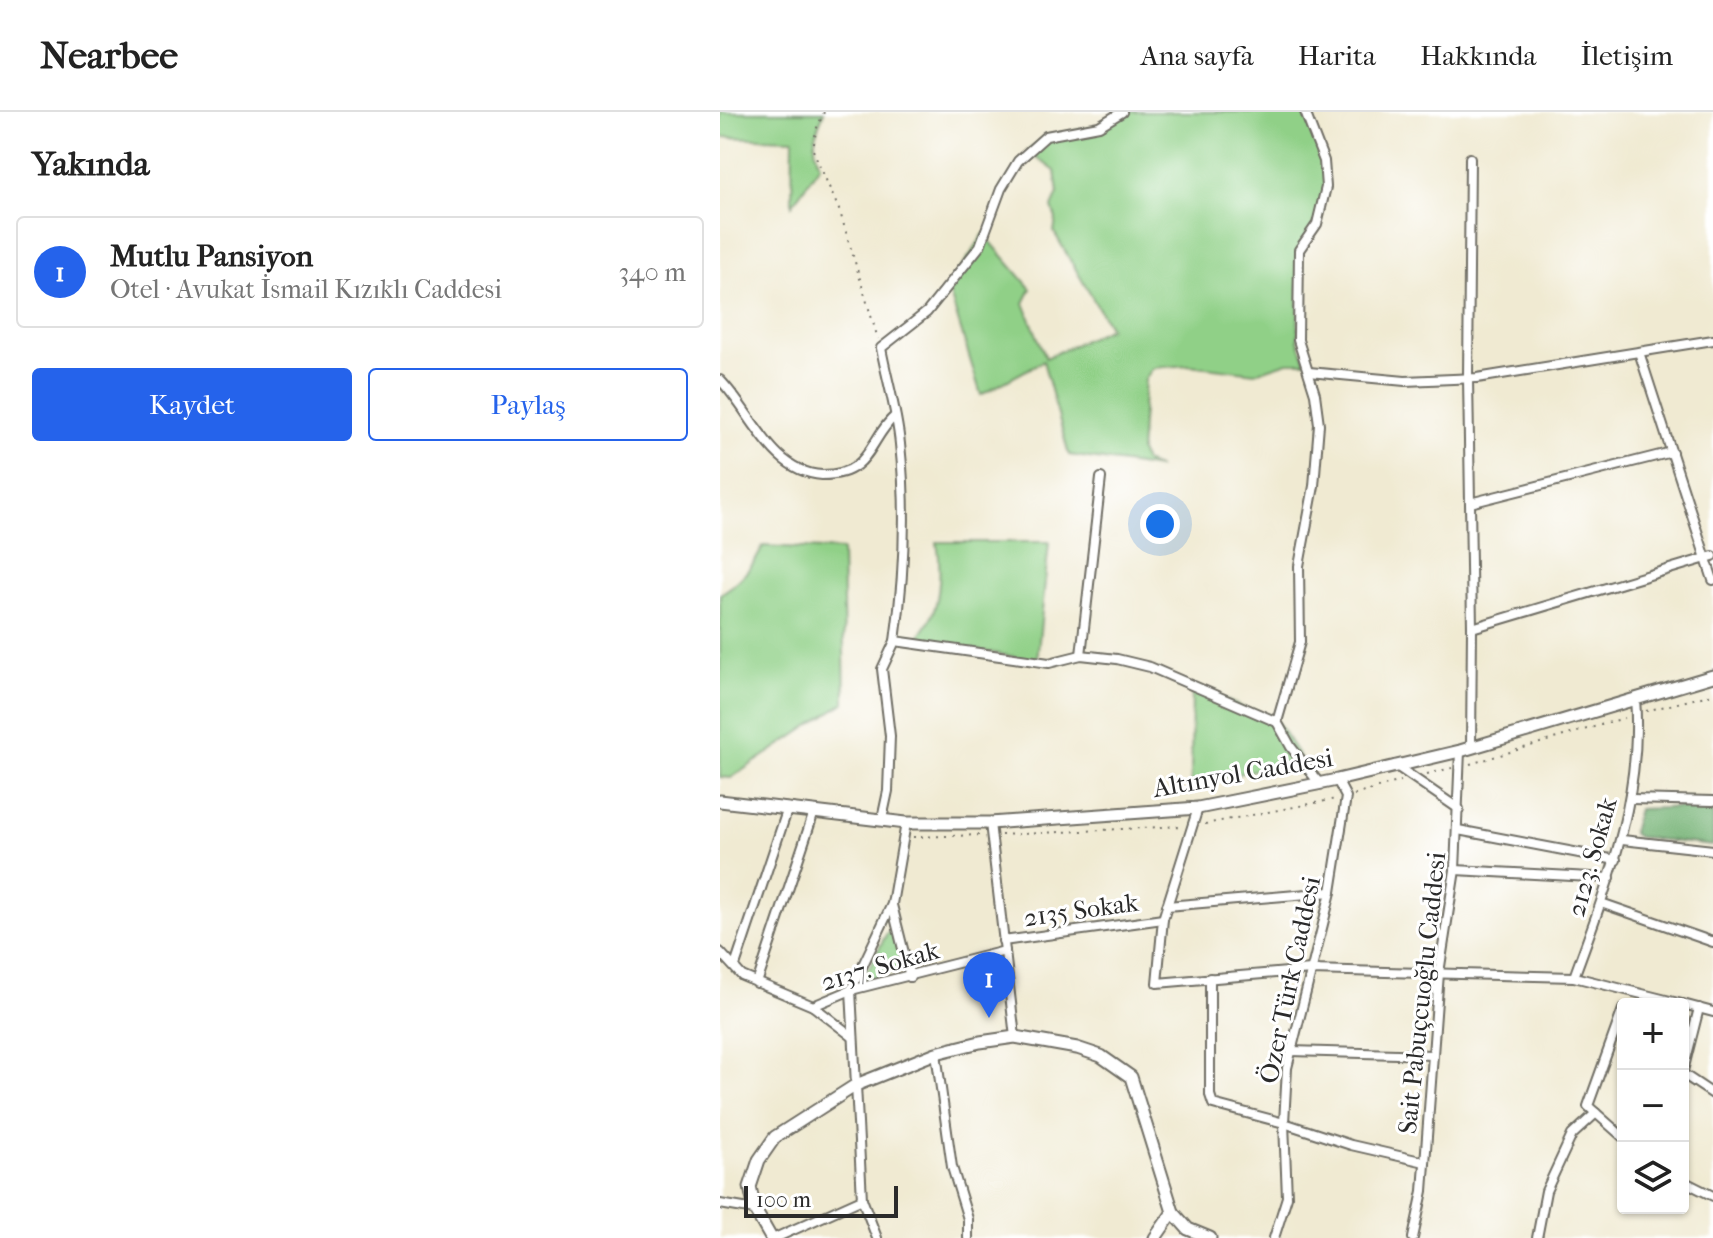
<!DOCTYPE html>
<html lang="tr">
<head>
<meta charset="utf-8">
<style>
  :root { --surface:#fff; --page:#f2f2f2; --text:#222; --muted:#767676; --line:#e0e0e0; --accent:#2563eb }
  body { margin:0; font-family:"IM FELL French Canon",serif; background:var(--page); color:var(--text) }
  .controls { position:absolute; right:24px; bottom:24px; display:grid; overflow:hidden; border-radius:8px; box-shadow:0 2px 6px #0004 }
  .controls button { width:72px; height:72px; display:grid; place-items:center; padding:0; border:0; border-bottom:2px solid var(--line); background:var(--surface); color:var(--text); font:40px sans-serif }
  .scale { position:absolute; left:24px; bottom:20px; width:154px; box-sizing:border-box; padding-left:8px; border:4px solid #2b2b2b; border-top:0; font-size:22px; line-height:28px; white-space:nowrap; color:#2b2b2b; -webkit-text-stroke:6px #fff; paint-order:stroke }
  .you { position:absolute; left:440px; top:412px; width:28px; height:28px; margin:-20px; border:6px solid #fff; border-radius:50%; background:#1a73e8; box-shadow:0 0 0 12px #1a73e833 }
  .badge { display:grid; place-items:center; width:52px; height:52px; border-radius:50%; background:var(--accent); color:#fff; font-size:26px; font-weight:700 }
  .pin { position:absolute; translate:-50% -66px; filter:drop-shadow(0 2px 4px #0008) }
  .pin::after { content:''; position:absolute; top:42px; width:28px; height:24px; background:inherit; clip-path:polygon(0 0,100% 0,50% 100%) }
  .list { margin:0; padding:0; list-style:none }
  h2 { display:flex; justify-content:space-between; align-items:center; height:104px; margin:0; padding:0 32px; font-size:34px }
  h2 small { font-size:26px; font-weight:400; color:var(--muted) }
  .list li { display:grid; grid-template-columns:52px 1fr auto; gap:24px; align-items:center; box-sizing:border-box; height:112px; margin:0 16px 16px; padding:0 16px; border:2px solid var(--line); border-radius:8px }
  .list b { display:block; font-size:30px; white-space:nowrap }
  .list p { margin:0; font-size:26px; white-space:nowrap; color:var(--muted) }
  .list em { font-size:26px; font-style:normal; color:var(--muted) }
  .actions { display:flex; gap:16px; padding:24px 32px }
  .actions a { flex:1; padding:18px 0; border:2px solid var(--accent); border-radius:8px; text-align:center; font-size:28px; color:var(--accent) }
  .actions .main { background:var(--accent); color:#fff }
  .icon { flex:none; width:44px; height:44px; fill:none; stroke:currentColor; stroke-width:2; stroke-linecap:round; stroke-linejoin:round }
  .map { position:relative; flex:none; width:993px; height:1126px; overflow:hidden }
  header { display:flex; align-items:center; gap:48px; box-sizing:border-box; height:112px; padding:0 40px; background:var(--surface); border-bottom:2px solid var(--line) }
  header strong { font-size:38px }
  nav { display:flex; gap:44px; margin-inline-start:auto; font-size:28px }
  main { display:flex }
  aside { flex:1; background:var(--surface) }
  .map>svg:first-child { display:block }
</style>
</head>
<body>
<header>
<strong>Nearbee</strong>
<nav><a>Ana sayfa</a><a>Harita</a><a>Hakkında</a><a>İletişim</a></nav>
</header>
<main>
<aside>
<h2>Yakında<small></small></h2>
<ul class="list">
<li><span class="badge">1</span><div><b>Mutlu Pansiyon</b><p>Otel · Avukat İsmail Kızıklı Caddesi</p></div><em>340 m</em></li>
</ul>
<div class="actions"><a class="main">Kaydet</a><a>Paylaş</a></div>
</aside>
<div class="map">
<svg width="993" height="1126" viewBox="0 0 993 1126">
  <rect width="100%" height="100%" fill="#fff"/>
  <filter id="ink" filterUnits="userSpaceOnUse"><feTurbulence type="fractalNoise" baseFrequency=".0125" numOctaves="2"/><feDisplacementMap in="SourceGraphic" scale="16" xChannelSelector="R" yChannelSelector="G"/><feConvolveMatrix kernelMatrix="1 2 1 2 8 2 1 2 1" color-interpolation-filters="sRGB"/></filter>
  <filter id="wash" filterUnits="userSpaceOnUse"><feTurbulence type="fractalNoise" baseFrequency=".006" numOctaves="4" result="noise"/><feDisplacementMap in="SourceGraphic" scale="32" xChannelSelector="R" yChannelSelector="G"/><feGaussianBlur stdDeviation="1.8" result="paint"/><feColorMatrix in="noise" values="0 0 0 0 0 0 0 0 0 0 0 0 0 0 0 0 0 1.4 0 .05"/><feComposite in="paint" operator="in"/></filter>
  <g filter="url(#wash)">
    <rect width="100%" height="100%" fill="#f0ead2"/>
    <g fill="#90d087" stroke="#5e7e59" stroke-width="2">
      <path d="M0,0h104c-9,20 -13,33 -4,53l-28,40 1,-66 -73,-2z"/>
      <path d="M402,0h183l19,49 2,26 -9,37 -18,26 -1,90 8,22h-18l-33,11 -66,-8 -36,3 -8,11 -5,73 5,10 14,6 -90,-13 -26,-94 -62,34 -33,-107 36,-54 47,55 -7,14 22,55 64,-30 -56,-96 2,-13 -4,-12 6,-14 -3,-22 -27,-20 18,-15 53,-10z"/>
      <path d="M217,430h112l-12,119 -120,-22c5,-7 11,-14 14,-21 10,-22 10,-53 6,-76z"/>
      <path d="M43,434l79,4 3,152 -114,76 -11,-1v-183c18,-10 35,-29 43,-48z"/>
      <path d="M472,574l85,36 24,37 -110,26z"/>
      <path d="M174,816l10,41 -38,11 -2,-3 23,-44z"/>
    </g>
    <path fill="#74b274" stroke="#506e50" stroke-width="2" d="M993,694v40l-75,-9 -6,-4 6,-24z"/>
  </g>
  <g filter="url(#ink)">
    <g fill="none" stroke-linecap="round" stroke-linejoin="round">
      <defs>
        <g id="street">
          <path d="M585,0l19,49 2,26 -9,37 -18,26 -1,90 17,54 4,30 -5,62 -15,80 1,76 -23,80 14,25 28,36"/>
          <path d="M750,46l-2,220 4,250 -1,119"/>
          <path d="M919,240l74,228"/>
          <path d="M589,260l96,9 72,-3 236,-38"/>
          <path d="M0,268c32,32 51,92 102,95 13,0 25,-2 35,-10 15,-11 21,-35 38,-49"/>
          <path d="M750,391l202,-51"/>
          <path d="M752,516l241,-72"/>
          <path d="M175,529c9,-64 12,-132 5,-197 -3,-32 -13,-64 -19,-96l46,-36 53,-66 21,-57 17,-28 28,-25 53,-10 23,-14"/>
          <path d="M361,543l20,-177"/>
          <path d="M675,653l64,44"/>
          <path d="M911,687l82,2"/>
          <path d="M478,696l-35,111 -6,64 154,-13 263,7 108,27"/>
          <path d="M162,707l6,-28 2,-55 -8,-67 13,-28 154,22 32,-8 36,4 33,8 127,55"/>
          <path d="M270,711l25,214"/>
          <path d="M738,718l158,30"/>
          <path d="M902,728l91,10"/>
          <path d="M735,758l155,8"/>
          <path d="M881,791l112,39"/>
          <path d="M172,793l18,72"/>
          <path d="M447,794l164,-14"/>
          <path d="M283,829l160,-22"/>
          <path d="M0,840l22,24 71,30 40,31"/>
          <path d="M15,854l53,-158"/>
          <path d="M854,865c33,-91 69,-181 61,-279"/>
          <path d="M490,866v117l3,9 71,19 67,22 74,17"/>
          <path d="M37,871l57,-171"/>
          <path d="M963,892l30,8"/>
          <path d="M93,894l38,-16 154,-39"/>
          <path d="M903,897l-35,97 35,31"/>
          <path d="M571,939l142,4"/>
          <path d="M216,941l16,114 16,52v19"/>
          <path d="M963,959l16,-63"/>
          <path d="M963,962l30,20"/>
          <path d="M963,1069l30,15"/>
          <path d="M0,1092l35,6"/>
          <path d="M55,1126l87,-39"/>
          <path d="M157,1126l-15,-39 -11,-209 41,-86 14,-81"/>
          <path d="M554,1126l13,-41 -3,-74 3,-55 44,-176 15,-95 -9,-17"/>
          <path d="M693,1126l10,-47 16,-218 16,-103 5,-119"/>
          <path d="M817,1126l9,-47 26,-56 24,-22"/>
        </g>
        <g id="secondary">
          <path d="M0,689l186,22h84l208,-15 139,-28 123,-29 253,-75"/>
          <path d="M51,1126l-16,-28 -5,-23 9,-27 16,-23 81,-52 80,-32 44,-11 35,-5 62,11 24,8 30,21 42,135 15,17 22,9"/>
          <path d="M435,1126l18,-26"/>
        </g>
      </defs>
      <use href="#street" stroke="#706e65" stroke-width="12"/>
      <use href="#secondary" stroke="#706e65" stroke-width="15"/>
      <g stroke="#706e65" stroke-width="2" stroke-dasharray="2 6" stroke-linecap="butt">
        <path d="M104,0l-8,18 -3,20 27,62 38,127"/>
        <path d="M926,599l67,-17"/>
        <path d="M750,652l154,-46"/>
        <path d="M707,662l25,-6"/>
        <path d="M634,683l47,-14"/>
        <path d="M485,712l131,-25"/>
        <path d="M281,723l181,-9"/>
        <path d="M193,725l70,-2"/>
      </g>
      <use href="#street" stroke="#fff" stroke-width="8"/>
      <use href="#secondary" stroke="#fff" stroke-width="11"/>
    </g>
  </g>
  <g text-anchor="middle" dominant-baseline="central" stroke-width="6" stroke-linejoin="round" paint-order="stroke">
    <g font-size="26" fill="#2b2b2b" stroke="#fff">
      <text transform="translate(523 661) rotate(-10)">Altınyol Caddesi</text>
      <text transform="translate(872 745) rotate(-74)">2123. Sokak</text>
      <text transform="translate(361 798) rotate(-8)">2135 Sokak</text>
      <text transform="translate(160 854) rotate(-16)">2137. Sokak</text>
      <text transform="translate(570 868) rotate(-78)">Özer Türk Caddesi</text>
      <text transform="translate(702 881) rotate(-84)">Sait Pabuçcuoğlu Caddesi</text>
    </g>
  </g>
</svg>
<div class="controls">
<button>+</button>
<button>−</button>
<button><svg class="icon" aria-label="layers" viewBox="0 0 24 24"><path d="M12 4l9 5-9 5-9-5zM3 14l9 5 9-5"/></svg></button>
</div>
<div class="scale">100 m</div>
<div class="you"></div>
<div class="pin badge" style="left:269px;top:906px">1</div>
</div>
</main>
</body>
</html>
